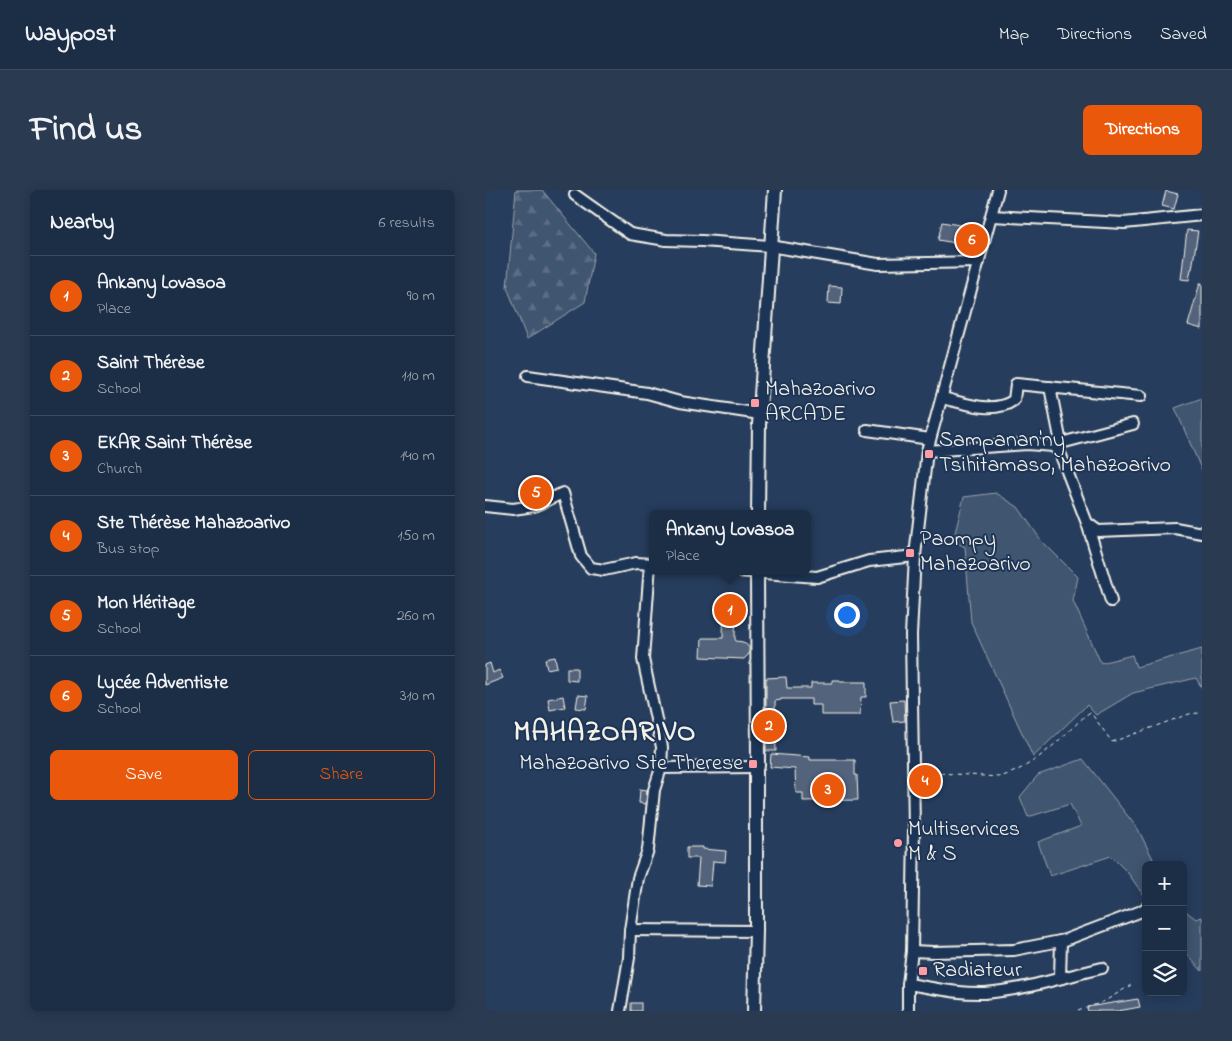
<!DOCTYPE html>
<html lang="en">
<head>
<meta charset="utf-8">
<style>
  :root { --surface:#1c2e46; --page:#293a51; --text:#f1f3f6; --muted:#a0a8b3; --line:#3a4a5f; --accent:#ea580c }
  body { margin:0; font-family:"Indie Flower",sans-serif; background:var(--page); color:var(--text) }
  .controls { position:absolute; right:15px; bottom:15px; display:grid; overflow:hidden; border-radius:8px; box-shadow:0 2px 12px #0003 }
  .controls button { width:45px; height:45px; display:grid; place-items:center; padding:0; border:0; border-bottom:1px solid var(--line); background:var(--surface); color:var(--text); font:25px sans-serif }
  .you { position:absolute; left:361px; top:424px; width:18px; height:18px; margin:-12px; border:4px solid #fff; border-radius:50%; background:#1a73e8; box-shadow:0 0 0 8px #1a73e833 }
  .badge { display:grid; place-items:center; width:32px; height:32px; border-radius:50%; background:var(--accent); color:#fff; font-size:16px; font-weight:700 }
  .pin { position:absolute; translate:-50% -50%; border:2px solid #fff; box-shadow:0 1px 5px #0006 }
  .popup { position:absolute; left:164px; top:320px; width:162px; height:65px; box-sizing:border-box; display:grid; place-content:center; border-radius:8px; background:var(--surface); filter:drop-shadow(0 1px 4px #0005); font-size:16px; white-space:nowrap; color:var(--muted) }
  .popup b { font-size:19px; color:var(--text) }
  .popup::after { content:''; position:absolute; left:50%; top:100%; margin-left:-10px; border:10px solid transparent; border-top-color:var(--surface) }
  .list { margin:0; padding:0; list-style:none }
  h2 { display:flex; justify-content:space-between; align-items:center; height:65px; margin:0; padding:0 20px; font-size:21px }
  h2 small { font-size:16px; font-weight:400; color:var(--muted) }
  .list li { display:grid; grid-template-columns:32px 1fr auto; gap:15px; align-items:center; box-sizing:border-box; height:80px; padding:0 20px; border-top:1px solid var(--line) }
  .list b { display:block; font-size:19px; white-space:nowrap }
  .list p { margin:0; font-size:16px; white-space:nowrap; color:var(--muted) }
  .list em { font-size:16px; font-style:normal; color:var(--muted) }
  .actions { display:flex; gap:10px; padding:15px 20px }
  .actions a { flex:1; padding:11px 0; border:1px solid var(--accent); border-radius:8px; text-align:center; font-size:18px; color:var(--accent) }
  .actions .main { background:var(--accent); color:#fff }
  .icon { flex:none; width:28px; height:28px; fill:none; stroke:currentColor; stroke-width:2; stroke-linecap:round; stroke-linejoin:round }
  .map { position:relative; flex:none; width:717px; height:821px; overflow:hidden; border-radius:8px }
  header { display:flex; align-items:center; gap:30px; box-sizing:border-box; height:70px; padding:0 25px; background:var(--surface); border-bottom:1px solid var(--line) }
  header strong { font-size:24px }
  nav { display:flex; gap:28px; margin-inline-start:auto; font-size:18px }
  .intro { display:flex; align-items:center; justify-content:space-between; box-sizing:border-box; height:120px; padding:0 30px }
  h1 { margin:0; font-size:35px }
  .button { padding:12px 22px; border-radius:8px; background:var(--accent); color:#fff; font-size:18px; font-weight:700 }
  main { display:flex; gap:30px; padding:0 30px }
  aside { flex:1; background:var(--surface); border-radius:8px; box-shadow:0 2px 12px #0003 }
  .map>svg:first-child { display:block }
</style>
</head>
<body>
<header>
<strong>Waypost</strong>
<nav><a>Map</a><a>Directions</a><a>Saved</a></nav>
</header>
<div class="intro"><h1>Find us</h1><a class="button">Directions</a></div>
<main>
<aside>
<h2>Nearby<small>6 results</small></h2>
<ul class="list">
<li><span class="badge">1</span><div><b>Ankany Lovasoa</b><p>Place</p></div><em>90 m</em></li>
<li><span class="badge">2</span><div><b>Saint Thérèse</b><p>School</p></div><em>110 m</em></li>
<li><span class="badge">3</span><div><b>EKAR Saint Thérèse</b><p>Church</p></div><em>140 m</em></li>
<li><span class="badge">4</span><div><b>Ste Thérèse Mahazoarivo</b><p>Bus stop</p></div><em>150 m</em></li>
<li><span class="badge">5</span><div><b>Mon Héritage</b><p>School</p></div><em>260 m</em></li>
<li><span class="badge">6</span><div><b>Lycée Adventiste</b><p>School</p></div><em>310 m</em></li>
</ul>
<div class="actions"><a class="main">Save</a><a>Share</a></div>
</aside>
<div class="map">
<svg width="717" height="821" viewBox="0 0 717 821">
  <defs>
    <pattern id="forest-firs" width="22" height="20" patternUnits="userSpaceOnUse" patternTransform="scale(1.25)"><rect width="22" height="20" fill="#40546f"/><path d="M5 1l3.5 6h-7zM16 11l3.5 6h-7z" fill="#5c6d84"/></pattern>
  </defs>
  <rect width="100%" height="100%" fill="#263d5d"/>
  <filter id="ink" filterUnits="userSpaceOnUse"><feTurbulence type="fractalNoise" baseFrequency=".02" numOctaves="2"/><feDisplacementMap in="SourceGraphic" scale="10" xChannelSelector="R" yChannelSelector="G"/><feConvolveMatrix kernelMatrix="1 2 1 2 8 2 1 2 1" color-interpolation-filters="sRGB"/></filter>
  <g filter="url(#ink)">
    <g fill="#40546f" stroke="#9aa2ac">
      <path d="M717,208v73l-27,-63z"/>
      <path d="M511,303l22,14 23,33 37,37 -5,24 28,62 31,-8 4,12 66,-18v39l-6,-10 -63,15 -37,22 -9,-10 -54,52 -62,-135 -6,-75 -12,-6 11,-44z"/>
      <path d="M598,569l55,70 18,36h-10v34l-18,-26 -17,-17 -61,20 -12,-34 43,-16 -11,-22 -42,13 -8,-20 18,-22z"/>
      <path d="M698,719l13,10 6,-2v54l-19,-21z"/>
    </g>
    <path fill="url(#forest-firs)" stroke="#9aa2ac" d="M31,0h26l52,63 -9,49 -58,37 -20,-52z"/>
    <g fill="#52647b" stroke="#f4f1e8">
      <path d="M681,1l12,3 -4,15 -12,-3z"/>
      <path d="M457,32l23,4 -4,18 -23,-4z"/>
      <path d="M702,40l11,1 -6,38h-1l-2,11 -8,-1z"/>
      <path d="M715,93h2v46l-14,-4z"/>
      <path d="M344,96l13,1 -1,17 -13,-1z"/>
      <path d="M239,404h12l-1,45 1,2 7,1 6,5v7l-5,5 -43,-2 1,-19h21z"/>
      <path d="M70,467l2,10 -10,2 -2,-10z"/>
      <path d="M5,473l3,10 6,-3 4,8 -18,7v-20z"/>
      <path d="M82,478h10v13l-10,-1z"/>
      <path d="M301,487l1,11h24v-5h21v-3h8v2h26v15h-5l-1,18h-39v-10h-10v-6h-30v1l-6,1 1,50h-10v-73z"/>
      <path d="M93,505l10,1 -2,13 -10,-1z"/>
      <path d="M78,506l2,11 -15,3 -2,-11z"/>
      <path d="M419,510l1,21 -12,1 -3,-21z"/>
      <path d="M286,564l39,3v3h45v15h2l1,25 -55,1v-8h-7l-1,-24 -25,-2z"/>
      <path d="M155,599l7,1 -1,14 -7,-1z"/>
      <path d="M202,657h16v2l23,2 -1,11 -12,-1 -2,25 -14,-1 2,-27h-12z"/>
      <path d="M653,809l2,8 -22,4h-30l-1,-4z"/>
      <rect x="146" y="813" width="10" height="8"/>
    </g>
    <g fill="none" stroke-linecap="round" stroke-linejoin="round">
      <defs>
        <g id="minor">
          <path d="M90,5l55,39 36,6 36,1 68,5 108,18 101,-2"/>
          <path d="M507,26l132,7 78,-8"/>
          <path d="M43,186l119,17 33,9 80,12"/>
          <path d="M565,197l11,56 -3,4"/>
          <path d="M457,208c23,5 51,17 72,2l2,-16 125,12"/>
          <path d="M382,240l63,9"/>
          <path d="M576,253l72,-19"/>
          <path d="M442,261l100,-7 26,2 7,7 27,70 11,8 77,-3 27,5"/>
          <path d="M0,316l28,3 21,-3 29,-13 18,63 10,12 13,2 32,-7 17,1"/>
          <path d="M602,333l24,78"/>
          <path d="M165,374l-7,95 19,88 -1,21"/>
          <path d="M251,381l81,6 52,-16 46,-5"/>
          <path d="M145,740l126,1"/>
          <path d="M427,761l22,1 80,-2 51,-10 74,-28 7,-4"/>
          <path d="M575,787l1,-36"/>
          <path d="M423,794c25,4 51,10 77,9 39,-3 78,-16 117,-25"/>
          <path d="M135,821l9,-53 1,-28 8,-52 10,-28 6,-60 7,-22 95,-1"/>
          <path d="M423,821v-27l4,-33 2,-122 -3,-194 4,-79 12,-105 71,-261"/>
        </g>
        <g id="major">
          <path d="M273,324l1,-89 16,-235"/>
          <path d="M269,821l2,-80v-164l2,-2 -1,-194"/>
        </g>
      </defs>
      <use href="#minor" stroke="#f4f1e8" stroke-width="14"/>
      <use href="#major" stroke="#f4f1e8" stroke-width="16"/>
      <g stroke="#f4f1e8" stroke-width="1" stroke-dasharray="4 4" stroke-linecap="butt">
        <path d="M439,582l75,5c35,-9 62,-39 88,-63l4,-1 21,29 77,-28 10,-1"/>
        <path d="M593,821l27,-10 26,-16"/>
      </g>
      <use href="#minor" stroke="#1d3557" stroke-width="10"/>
      <use href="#major" stroke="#1d3557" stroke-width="12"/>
    </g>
  </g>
  <g fill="#ff9aa2" stroke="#1d3557" stroke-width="2">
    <rect x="265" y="208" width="10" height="10" rx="2.5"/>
    <rect x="439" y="259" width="10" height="10" rx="2.5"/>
    <rect x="420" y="358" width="10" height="10" rx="2.5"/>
    <rect x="263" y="569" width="10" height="10" rx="2.5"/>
    <circle cx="413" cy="653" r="5"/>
    <rect x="433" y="776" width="10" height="10" rx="2.5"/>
  </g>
  <g text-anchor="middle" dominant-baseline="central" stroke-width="4" stroke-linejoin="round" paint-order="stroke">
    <g font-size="22" fill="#f4f1e8" stroke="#1d3557" text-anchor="start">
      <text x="280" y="200">Mahazoarivo<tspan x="280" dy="25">ARCADE</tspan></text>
      <text x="454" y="251">Sampanan'ny<tspan x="454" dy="25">Tsihitamaso, Mahazoarivo</tspan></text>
      <text x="435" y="350">Paompy<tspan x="435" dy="25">Mahazoarivo</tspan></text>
      <text x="258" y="574" text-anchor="end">Mahazoarivo Ste Therese</text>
      <text x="423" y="640">Multiservices<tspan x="423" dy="25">M &amp; S</tspan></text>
      <text x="448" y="781">Radiateur</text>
    </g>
    <g font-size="28" font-weight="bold" letter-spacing="1" fill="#f4f1e8" stroke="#1d3557">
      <text x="120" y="543">MAHAZOARIVO</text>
    </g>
  </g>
</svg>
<div class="controls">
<button>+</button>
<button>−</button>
<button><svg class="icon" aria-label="layers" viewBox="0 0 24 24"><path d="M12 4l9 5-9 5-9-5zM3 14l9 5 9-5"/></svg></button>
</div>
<div class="you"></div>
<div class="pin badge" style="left:245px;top:420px">1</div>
<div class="popup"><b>Ankany Lovasoa</b>Place</div>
<div class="pin badge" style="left:284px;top:536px">2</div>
<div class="pin badge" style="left:343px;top:600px">3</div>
<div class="pin badge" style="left:440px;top:591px">4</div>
<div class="pin badge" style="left:51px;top:303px">5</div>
<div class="pin badge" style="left:487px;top:50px">6</div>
</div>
</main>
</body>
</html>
